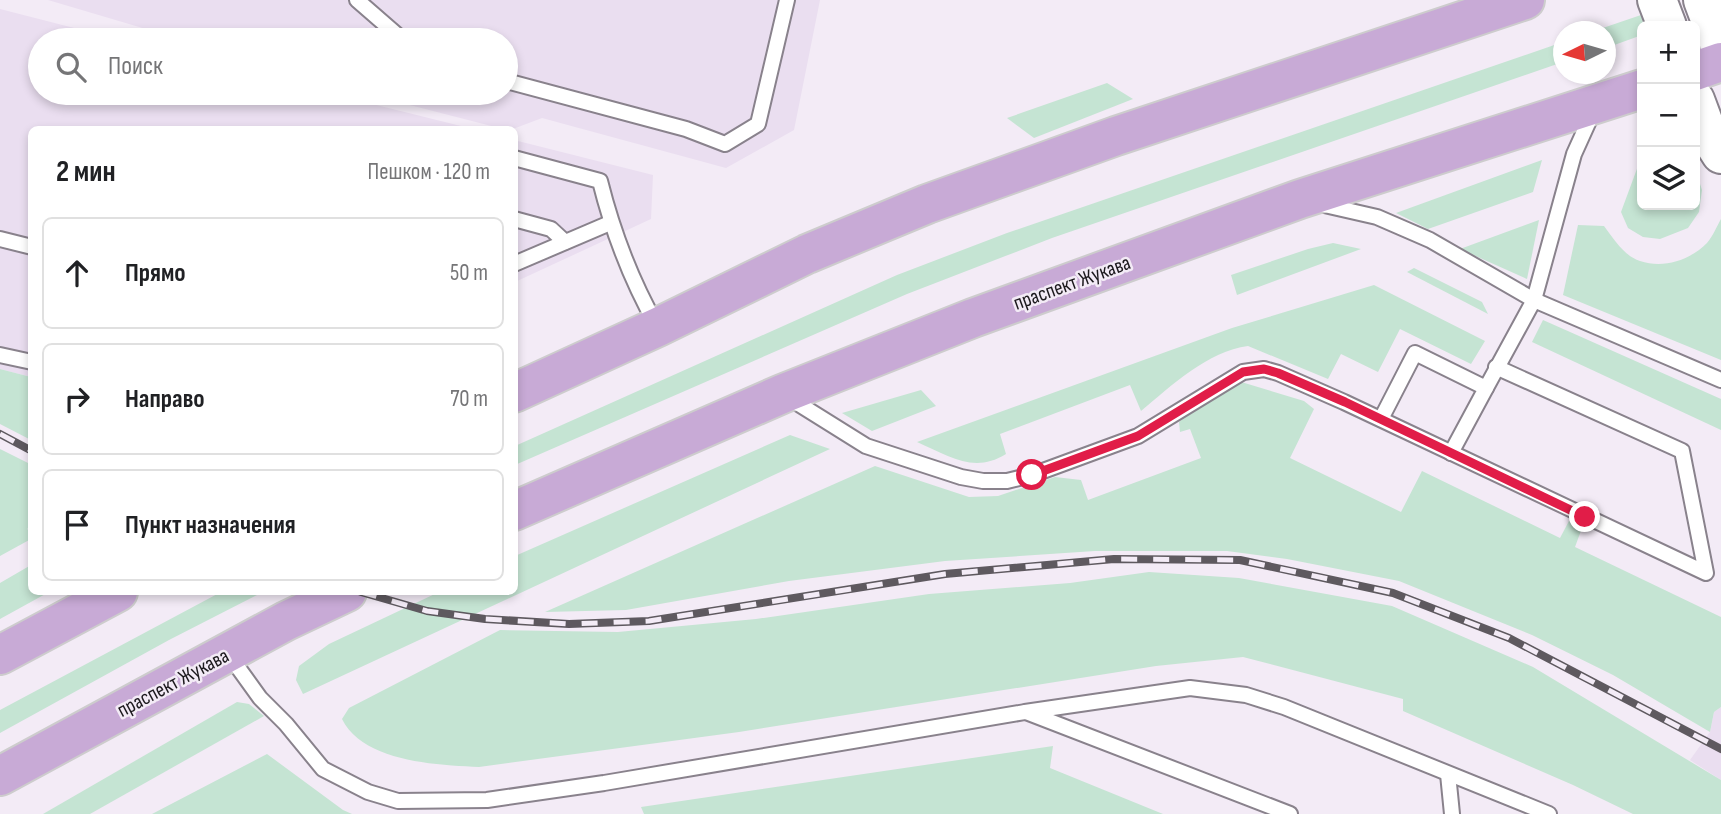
<!DOCTYPE html>
<html lang="ru">
<head>
<meta charset="utf-8">
<style>
  :root { --surface:#fff; --page:#f6f6f6; --text:#202124; --muted:#757577; --line:#e0e0e0 }
  body { margin:0; font-family:"Sofia Sans Condensed",sans-serif; background:var(--page); color:var(--text) }
  .controls { position:absolute; right:21px; top:21px; display:grid; overflow:hidden; border-radius:10px; box-shadow:0 4px 10px #0003 }
  .controls button { width:63px; height:63px; display:grid; place-items:center; padding:0; border:0; border-bottom:2px solid var(--line); background:var(--surface); color:var(--text); font:35px sans-serif }
  .compass { position:absolute; left:1553px; top:21px; width:63px; height:63px; border-radius:50%; background:var(--surface); box-shadow:0 4px 10px #0003; rotate:265deg }
  .stop { position:absolute; width:21px; height:21px; margin:-16px; border:5px solid #e11d48; border-radius:50%; background:#fff }
  .stop.end { background:#e11d48; border-color:#fff; box-shadow:0 2px 7px #0008 }
  .list { margin:0; padding:0; list-style:none }
  h2 { display:flex; justify-content:space-between; align-items:center; height:91px; margin:0; padding:0 28px; font-size:30px }
  h2 small { font-size:23px; font-weight:400; color:var(--muted) }
  .list li { display:grid; grid-template-columns:46px 1fr auto; gap:21px; align-items:center; box-sizing:border-box; height:112px; margin:0 14px 14px; padding:0 14px; border:2px solid var(--line); border-radius:10px }
  .list b { display:block; font-size:26px; white-space:nowrap }
  .list em { font-size:23px; font-style:normal; color:var(--muted) }
  .icon { flex:none; width:38px; height:38px; fill:none; stroke:currentColor; stroke-width:2; stroke-linecap:round; stroke-linejoin:round }
  .map { position:relative; flex:none; width:1721px; height:814px; overflow:hidden }
  .search { position:absolute; background:var(--surface); box-shadow:0 4px 10px #0003; left:28px; top:28px; width:490px; height:77px; display:flex; align-items:center; gap:18px; box-sizing:border-box; padding:0 24px; border-radius:38px; color:var(--muted); font-size:26px }
  .panel { position:absolute; background:var(--surface); box-shadow:0 4px 10px #0003; left:28px; top:126px; width:490px; height:469px; border-radius:10px }
  .map>svg:first-child { display:block }
</style>
</head>
<body>
<div class="map">
<svg width="1721" height="814" viewBox="0 0 1721 814">
  <rect width="100%" height="100%" fill="#f3ebf6"/>
  <g fill="#eadef0">
    <path d="M48,0h772l-26,130 -68,38 -184,-50 -29,11h-10l-140,-36h143v-53h-323z"/>
    <path d="M0,9l121,31h-81v53h288l145,36 -441,1 -1,247 -31,-8z"/>
    <path d="M514,140l139,35 -2,44 -136,63z"/>
    <path d="M1721,707v73l-31,-20 20,-28 4,-20z"/>
  </g>
  <g fill="#c5e4d3">
    <path d="M1641,15l3,11 -2,9 -36,13v-16l-12,-1z"/>
    <path d="M1563,42v20l-511,176 -145,56 -392,171v-19l382,-171 110,-42z"/>
    <path d="M1107,83l26,16 -99,39 -27,-20z"/>
    <path d="M1542,160l-9,32 -105,37 -32,-16z"/>
    <path d="M1642,162v43h53v-37l7,22 -3,22 -11,16 -28,11 -17,-2 -15,-9 -7,-16 17,-46z"/>
    <path d="M1721,219v141l-158,-65 15,-70 26,1c10,13 20,30 36,35 24,8 50,-1 67,-18 6,-7 10,-17 14,-24z"/>
    <path d="M1539,220l-12,59 -67,-30z"/>
    <path d="M1333,243l28,6 -124,46 -6,-20 77,-26z"/>
    <path d="M1414,268l68,34 6,12 -81,-42z"/>
    <path d="M1374,285l111,56 -14,23 -71,-35 -22,43 -37,-18 -13,25 -80,-33c-40,5 -77,40 -107,65l-11,-26 -130,49 6,20c-32,20 -57,2 -89,-12l315,-114z"/>
    <path d="M1543,320l178,79v31l-189,-88z"/>
    <path d="M0,369l31,8v63l-31,-16z"/>
    <path d="M1238,381l66,20 10,8 -24,49 111,54 21,-41 138,67 9,-17 13,7 -7,19 146,70v90l-7,5 -4,20 -97,-57 -81,-40 -133,-54 -112,-22 -60,-8h-132l-150,10 -156,20 -163,29 -81,2 330,-146 94,31 29,-1 57,-19 26,3 7,20 113,-42 -11,-29 -10,3 -1,-10 12,-11z"/>
    <path d="M921,390l15,16 -64,25 -30,-18z"/>
    <path d="M790,435l40,14 -527,245 -7,-14 3,-14 30,-22 110,-52h75l1,-36z"/>
    <path d="M0,449l32,16 -1,61 -4,3 4,2v8l-31,17z"/>
    <path d="M31,565l1,27h17l-49,27v-36z"/>
    <path d="M1149,572l90,6 153,28 141,61 188,113v34h-88l-60,-29 -170,-74v-12l-160,-42 -87,9 -417,66 -260,35c-42,-2 -116,-5 -137,-48l7,-11 151,-78 118,2 138,-13 173,-25 141,-11z"/>
    <path d="M221,592h42l-94,48 -169,93v-23z"/>
    <path d="M237,702l12,2 15,12 -174,98h-47z"/>
    <path d="M1053,746l-3,22 113,46h-519l-3,-7z"/>
    <path d="M267,754l76,56 9,4h-200z"/>
  </g>
  <g fill="none" stroke-linecap="round" stroke-linejoin="round">
    <defs>
      <g id="service">
        <path d="M357,0l46,40"/>
        <path d="M506,81l180,48 39,15 33,-20 29,-124"/>
        <path d="M514,158l86,23c13,52 31,99 57,145"/>
        <path d="M1320,204l57,13 53,23 104,60 187,80"/>
        <path d="M514,219l37,10 14,13"/>
        <path d="M0,239l32,8"/>
        <path d="M514,264l96,-41"/>
        <path d="M0,355l32,7"/>
        <path d="M1486,388l48,-88 40,-146 19,-42"/>
        <path d="M786,396l80,50 95,31 22,4h24l25,-6 106,-39 105,-64 21,-3 14,4 66,29 362,171 -24,-122 -186,-84"/>
        <path d="M1381,419l34,-66 71,35 -35,65"/>
        <path d="M229,655l31,43 26,26 37,45 45,23 30,9 89,-1 117,-17 421,-71 165,-24 56,7 38,12 265,107"/>
        <path d="M1026,712l264,102"/>
        <path d="M1448,774l4,40"/>
      </g>
      <g id="secondary">
        <path d="M1657,0l10,26"/>
        <path d="M1703,0l18,48"/>
        <path d="M1695,100l12,32 14,22"/>
      </g>
      <g id="primary">
        <path d="M1695,71l26,-9"/>
        <path d="M514,393l144,-66 149,-73 120,-50 189,-68 409,-136"/>
        <path d="M514,511l268,-117 191,-76 327,-119 342,-110"/>
        <path d="M0,655l118,-63"/>
        <path d="M0,776l286,-155 61,-29"/>
      </g>
    </defs>
    <use href="#service" stroke="#89828c" stroke-width="18"/>
    <use href="#secondary" stroke="#89828c" stroke-width="42"/>
    <use href="#primary" stroke="#cdcccd" stroke-width="42"/>
    <use href="#service" stroke="#fff" stroke-width="14"/>
    <use href="#secondary" stroke="#fff" stroke-width="38"/>
    <use href="#primary" stroke="#c8aad6" stroke-width="38"/>
    <defs>
      <g id="rail">
        <path d="M0,434l32,17"/>
        <path d="M361,592l66,19 58,8 84,5 80,-3 296,-47 169,-15 126,1 153,33 116,45 212,111"/>
      </g>
    </defs>
    <use href="#rail" stroke="#5e595f" stroke-width="8"/>
    <use href="#rail" stroke="#f3ebf6" stroke-width="5" stroke-dasharray="16" stroke-linecap="butt"/>
  </g>
  <g fill="none" stroke-linecap="round" stroke-linejoin="round">
    <path stroke="#e11d48" stroke-width="9" d="M1032,475l106,-39 105,-64 21,-3 14,4 67,29 240,115"/>
  </g>
  <g text-anchor="middle" dominant-baseline="central" stroke-width="5" stroke-linejoin="round" paint-order="stroke">
    <g font-size="21" fill="#1c191d" stroke="#f3ebf6">
      <text transform="translate(1072 283) rotate(-20)">праспект Жукава</text>
      <text transform="translate(173 683) rotate(-28)">праспект Жукава</text>
    </g>
  </g>
</svg>
<div class="controls">
<button>+</button>
<button>−</button>
<button><svg class="icon" aria-label="layers" viewBox="0 0 24 24"><path d="M12 4l9 5-9 5-9-5zM3 14l9 5 9-5"/></svg></button>
</div>
<svg class="compass" viewBox="-18 -18 36 36"><path d="M0-13l5 13h-10z" fill="#e53935"/><path d="M0 13l5-13h-10z" fill="#757577"/></svg>
<div class="stop" style="left:1032px;top:475px"></div>
<div class="stop end" style="left:1585px;top:517px"></div>
<div class="search"><svg class="icon" aria-label="search" viewBox="0 0 24 24"><circle cx="10" cy="10" r="6"/><path d="M15 15l6 6"/></svg>Поиск</div>
<section class="panel">
<h2>2 мин<small>Пешком · 120 m</small></h2>
<ul class="list">
<li><svg class="icon" aria-label="ahead" viewBox="0 0 24 24"><path d="M12 20V5M6 11l6-6 6 6"/></svg><div><b>Прямо</b></div><em>50 m</em></li>
<li><svg class="icon" aria-label="right" viewBox="0 0 24 24"><path d="M7 20v-9h11M14 6l5 5-5 5"/></svg><div><b>Направо</b></div><em>70 m</em></li>
<li><svg class="icon" aria-label="arrive" viewBox="0 0 24 24"><path d="M6 21V4h12l-3 4 3 4H6"/></svg><div><b>Пункт назначения</b></div></li>
</ul>
</section>
</div>
</body>
</html>
